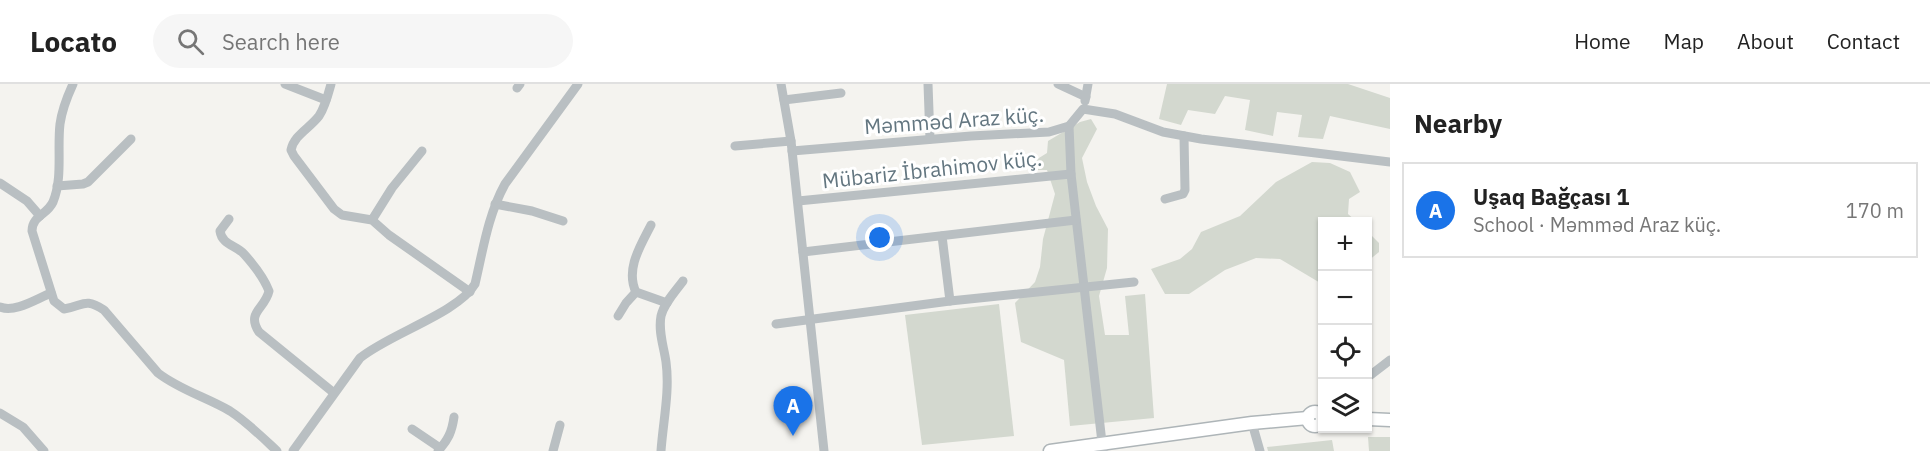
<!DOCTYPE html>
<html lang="en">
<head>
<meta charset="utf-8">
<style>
  :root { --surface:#fff; --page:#f6f6f6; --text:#222; --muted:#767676; --line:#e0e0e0; --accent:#1a73e8 }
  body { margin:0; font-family:"IBM Plex Sans",sans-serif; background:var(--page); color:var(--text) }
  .controls { position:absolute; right:18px; bottom:18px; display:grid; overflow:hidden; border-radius:0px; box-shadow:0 2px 4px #0004 }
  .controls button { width:54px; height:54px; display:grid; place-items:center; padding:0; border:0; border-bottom:2px solid var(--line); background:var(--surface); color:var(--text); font:30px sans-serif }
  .you { position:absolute; left:880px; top:154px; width:21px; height:21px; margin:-15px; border:4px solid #fff; border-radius:50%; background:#1a73e8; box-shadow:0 0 0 9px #1a73e833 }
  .badge { display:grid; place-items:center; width:39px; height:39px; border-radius:50%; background:var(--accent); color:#fff; font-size:20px; font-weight:700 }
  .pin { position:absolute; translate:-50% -50px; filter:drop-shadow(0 2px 3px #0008) }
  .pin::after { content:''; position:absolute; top:32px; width:21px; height:18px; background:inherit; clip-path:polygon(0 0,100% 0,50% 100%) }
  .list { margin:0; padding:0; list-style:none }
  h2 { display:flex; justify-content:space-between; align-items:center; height:78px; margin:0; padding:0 24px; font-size:26px }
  h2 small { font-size:20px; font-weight:400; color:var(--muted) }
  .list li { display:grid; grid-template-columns:39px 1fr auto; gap:18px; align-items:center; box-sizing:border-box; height:96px; margin:0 12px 12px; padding:0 12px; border:2px solid var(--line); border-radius:0px }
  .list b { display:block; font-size:22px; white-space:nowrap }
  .list p { margin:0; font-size:20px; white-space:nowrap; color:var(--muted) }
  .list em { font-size:20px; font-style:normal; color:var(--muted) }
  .icon { flex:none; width:33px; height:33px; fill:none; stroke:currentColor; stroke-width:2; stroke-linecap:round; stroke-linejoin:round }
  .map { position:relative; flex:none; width:1390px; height:367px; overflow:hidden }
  header { display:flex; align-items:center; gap:36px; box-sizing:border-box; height:84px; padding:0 30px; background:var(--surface); border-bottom:2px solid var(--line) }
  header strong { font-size:28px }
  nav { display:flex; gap:33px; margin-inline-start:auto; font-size:21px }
  .search { width:420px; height:54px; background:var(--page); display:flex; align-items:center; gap:15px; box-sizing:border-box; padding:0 21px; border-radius:33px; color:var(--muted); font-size:22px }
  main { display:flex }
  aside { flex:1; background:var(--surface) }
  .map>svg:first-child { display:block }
</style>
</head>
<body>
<header>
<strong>Locato</strong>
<div class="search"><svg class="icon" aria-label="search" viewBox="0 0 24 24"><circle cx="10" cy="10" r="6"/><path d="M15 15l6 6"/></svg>Search here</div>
<nav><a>Home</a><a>Map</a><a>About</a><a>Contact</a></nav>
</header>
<main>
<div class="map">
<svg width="1390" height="367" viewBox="0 0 1390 367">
  <rect width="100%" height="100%" fill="#f4f3ef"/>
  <g fill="#d3d8cf">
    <path d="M1167,0h181l42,14v31l-60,-13 -7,23 -25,-2 4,-22 -25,-3 -4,24 -28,-6 5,-30 -25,-4 -10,18 -27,-4 -7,15 -22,-6z"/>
    <path d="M1091,35l6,10 -15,29 5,24 9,24 12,23 -1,39 -8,28 6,39h24l-4,-39 20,-2 9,124 -84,8 -6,-66 -43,-18 -6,-39 20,-21 5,-15 3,-28 12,-45 -8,-24h-10l-11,-4 21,-13 1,-12 32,-19z"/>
    <path d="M1312,78l18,1 20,9 10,20 -11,7 -1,15 8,7 -34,1v62l-42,-25 -24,-1 -31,12 -36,24h-24l-14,-25 29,-10 12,-10 9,-17 39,-16 36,-34z"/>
    <path d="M1368,148l11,11v9l-11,9z"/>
    <path d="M999,220l15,132 -92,9 -17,-130z"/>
    <path d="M1368,353h22v14h-21z"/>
    <path d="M1332,356l2,11h-66l-1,-4z"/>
  </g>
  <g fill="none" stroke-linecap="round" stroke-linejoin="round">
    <defs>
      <g id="secondary">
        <circle cx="1315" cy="335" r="7"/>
        <path d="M1368,335l22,1"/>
        <path d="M1050,367l202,-28 56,-5"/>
      </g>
    </defs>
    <use href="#secondary" stroke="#aeb5b8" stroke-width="15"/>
    <g stroke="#b9bfc2" stroke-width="9">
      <path d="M73,0c-6,13 -11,25 -13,40 -3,25 3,54 -7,78 -6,13 -21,14 -21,29l22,70 10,8c20,-3 20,-12 40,1l54,63c22,17 48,24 72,38 17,11 32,26 47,40"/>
      <path d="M285,0l41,16"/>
      <path d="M331,0c-3,11 -6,23 -12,32 -9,12 -25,19 -28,34l3,6 40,53 8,6 30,5 17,15 81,57"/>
      <path d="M781,0l10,57 33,310"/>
      <path d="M928,0l2,55"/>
      <path d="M1058,0l28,13"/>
      <path d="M517,4l3,-4"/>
      <path d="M784,16l57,-7"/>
      <path d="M1085,17l3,-17"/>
      <path d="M1069,42l2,48 32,277"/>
      <path d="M735,62l56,-5"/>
      <path d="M792,67l179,-15 78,-4 20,-6 14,-17 32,5 48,18 38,7 189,23"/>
      <path d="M0,99l27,18 13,15"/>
      <path d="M57,102l26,-2 5,-2 43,-43"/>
      <path d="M1165,115l18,-5 2,-4 -1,-54"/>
      <path d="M798,117l273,-27"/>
      <path d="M495,120l37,7 31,10"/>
      <path d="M229,135l-9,12c2,14 16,14 24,23 9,10 20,24 25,37 -4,18 -23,21 -10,41l75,61"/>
      <path d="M372,136l20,-32 30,-37"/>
      <path d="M651,141c-10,20 -26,44 -15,67l31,11"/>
      <path d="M942,152l8,65"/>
      <path d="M803,168l273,-32"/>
      <path d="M0,223c15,6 36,-8 51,-14"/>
      <path d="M618,232l8,-13 10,-11"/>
      <path d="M776,240l174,-23 184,-19"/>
      <path d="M1368,293l22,-17"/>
      <path d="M0,329l23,14 21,24"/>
      <path d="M1319,329l3,-2"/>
      <path d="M1252,339l8,28"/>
      <path d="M412,345l28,19"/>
      <path d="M293,367l67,-93c29,-24 98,-45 115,-74 8,-34 13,-69 30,-100l73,-100"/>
      <path d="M438,367c10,-11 14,-19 16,-34"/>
      <path d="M553,367l7,-26"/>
      <path d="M661,367c2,-29 9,-60 5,-89 -2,-15 -8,-30 -5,-46 3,-13 14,-24 22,-35"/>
    </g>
    <use href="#secondary" stroke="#fff" stroke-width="12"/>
  </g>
  <g text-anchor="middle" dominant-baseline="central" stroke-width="6" stroke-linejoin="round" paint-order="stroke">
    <g font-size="21" fill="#637680" stroke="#fff">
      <text transform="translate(954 36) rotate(-4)">Məmməd Araz küç.</text>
      <text transform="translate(932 85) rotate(-6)">Mübariz İbrahimov küç.</text>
    </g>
  </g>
</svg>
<div class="controls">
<button>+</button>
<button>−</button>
<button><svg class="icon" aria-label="locate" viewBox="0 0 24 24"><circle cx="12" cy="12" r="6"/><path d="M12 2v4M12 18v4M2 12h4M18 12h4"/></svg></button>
<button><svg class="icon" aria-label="layers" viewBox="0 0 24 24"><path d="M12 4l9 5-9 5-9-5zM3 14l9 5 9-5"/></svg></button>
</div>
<div class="you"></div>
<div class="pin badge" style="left:793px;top:352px">A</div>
</div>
<aside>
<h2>Nearby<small></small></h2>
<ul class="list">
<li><span class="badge">A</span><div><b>Uşaq Bağçası 1</b><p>School · Məmməd Araz küç.</p></div><em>170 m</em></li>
</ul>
</aside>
</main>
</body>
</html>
